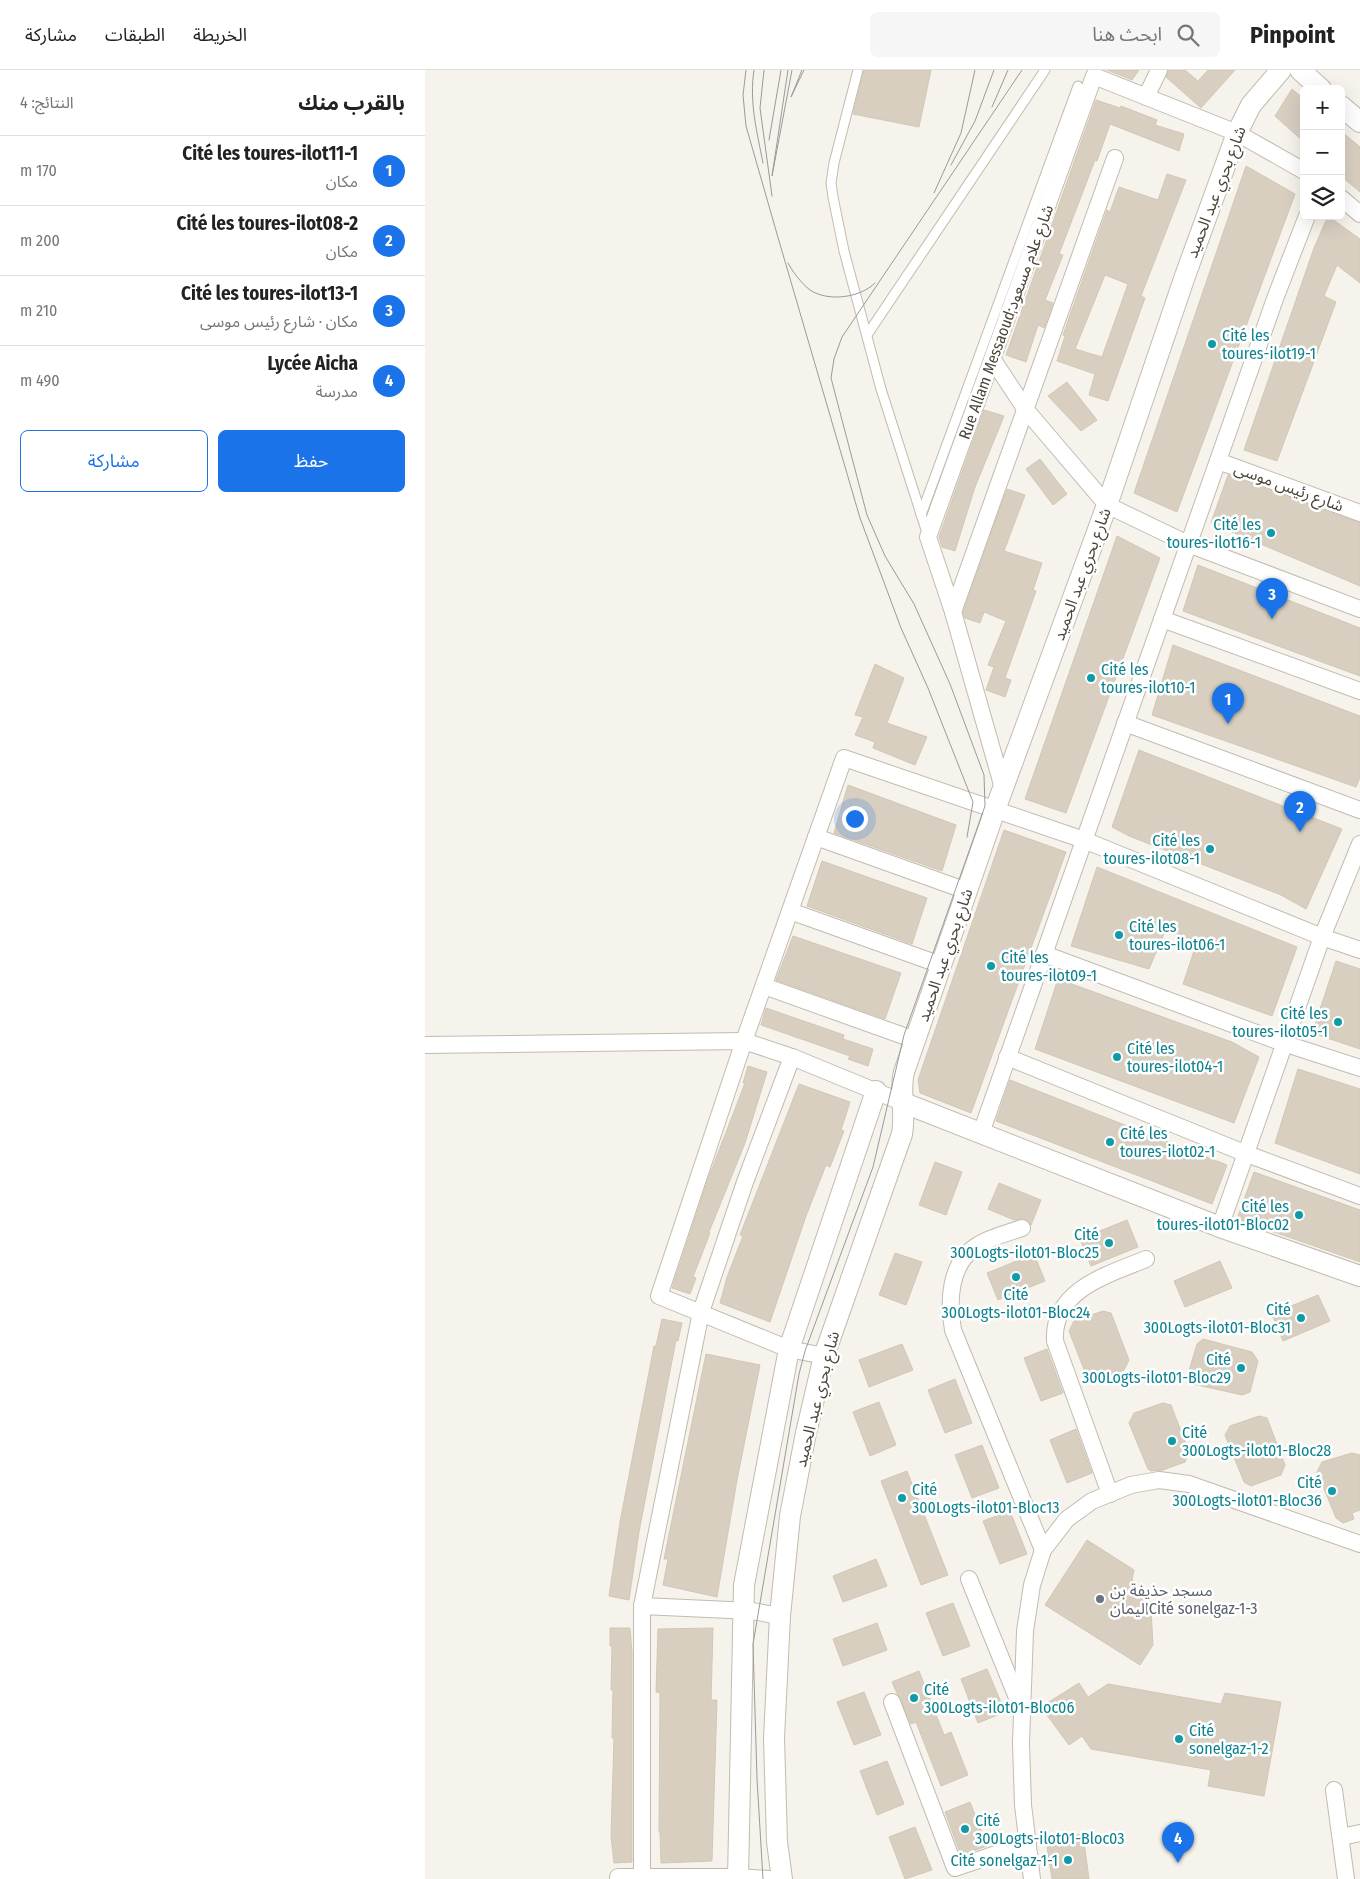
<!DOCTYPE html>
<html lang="ar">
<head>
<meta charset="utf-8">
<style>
  :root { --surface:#fff; --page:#f6f6f6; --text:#222; --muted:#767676; --line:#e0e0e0; --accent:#1a73e8 }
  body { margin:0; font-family:"Fira Sans Condensed","Noto Sans Arabic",sans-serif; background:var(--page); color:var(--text); direction:rtl }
  .controls { position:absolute; right:15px; top:15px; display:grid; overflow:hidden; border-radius:8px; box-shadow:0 5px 20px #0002 }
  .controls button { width:45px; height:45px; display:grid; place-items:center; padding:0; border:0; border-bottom:1px solid var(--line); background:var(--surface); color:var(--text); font:25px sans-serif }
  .you { position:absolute; left:429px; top:748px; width:18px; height:18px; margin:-12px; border:4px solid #fff; border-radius:50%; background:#1a73e8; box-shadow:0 0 0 8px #1a73e833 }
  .badge { display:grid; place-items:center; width:32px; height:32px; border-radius:50%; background:var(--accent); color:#fff; font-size:16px; font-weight:700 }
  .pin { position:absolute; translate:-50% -41px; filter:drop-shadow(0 1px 2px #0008) }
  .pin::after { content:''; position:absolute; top:26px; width:18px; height:15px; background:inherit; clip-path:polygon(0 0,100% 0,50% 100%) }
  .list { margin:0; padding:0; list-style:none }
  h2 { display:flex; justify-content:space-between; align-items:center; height:65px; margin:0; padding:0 20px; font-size:21px }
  h2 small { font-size:16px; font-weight:400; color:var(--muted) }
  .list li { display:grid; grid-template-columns:32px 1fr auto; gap:15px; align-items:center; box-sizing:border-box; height:70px; padding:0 20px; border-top:1px solid var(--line) }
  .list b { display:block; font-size:19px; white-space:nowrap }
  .list p { margin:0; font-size:16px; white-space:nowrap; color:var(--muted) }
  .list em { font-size:16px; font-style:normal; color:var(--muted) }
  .actions { display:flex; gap:10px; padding:15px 20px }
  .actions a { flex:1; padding:11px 0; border:1px solid var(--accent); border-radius:8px; text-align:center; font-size:18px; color:var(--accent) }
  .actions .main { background:var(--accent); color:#fff }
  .icon { flex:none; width:28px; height:28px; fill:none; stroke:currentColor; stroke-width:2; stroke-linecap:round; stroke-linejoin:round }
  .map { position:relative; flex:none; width:935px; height:1809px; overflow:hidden; direction:ltr }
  header { display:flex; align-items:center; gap:30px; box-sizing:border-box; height:70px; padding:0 25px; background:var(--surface); border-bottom:1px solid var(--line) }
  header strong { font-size:24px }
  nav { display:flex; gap:28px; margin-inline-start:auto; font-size:18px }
  .search { width:350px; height:45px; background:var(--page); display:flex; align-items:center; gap:12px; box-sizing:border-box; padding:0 18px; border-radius:8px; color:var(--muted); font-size:19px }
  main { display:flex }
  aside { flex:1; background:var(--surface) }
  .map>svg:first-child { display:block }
</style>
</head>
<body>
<header>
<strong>Pinpoint</strong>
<div class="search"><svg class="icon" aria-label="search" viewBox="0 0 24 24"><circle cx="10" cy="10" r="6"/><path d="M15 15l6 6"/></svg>ابحث هنا</div>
<nav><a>الخريطة</a><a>الطبقات</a><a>مشاركة</a></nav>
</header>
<main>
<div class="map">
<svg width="935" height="1809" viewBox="0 0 935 1809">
  <rect width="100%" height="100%" fill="#f6f3ec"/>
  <g fill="#d8cfc1" stroke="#d3c7b4" fill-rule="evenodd">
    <path d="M439,0h67l-12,57 -66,-13z"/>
    <path d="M682,0h32l-7,10z"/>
    <path d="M744,0h16l13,11 10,-11h27l-34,38 -35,-31z"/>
    <path d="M867,19l12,10v43l-29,-26z"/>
    <path d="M671,30l24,8 1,-2 36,14 -2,5 29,9 -5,17 -69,-27 -13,37 -2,-1 -36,94 4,1 -18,45 8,3 -9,25 -6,-3 -12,37 -20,-7z"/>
    <path d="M916,61l19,16v45l-19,-16z"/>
    <path d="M821,96l49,28 -118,318 -43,-19z"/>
    <path d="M742,104l19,6 -45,116 4,2 -37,103 -19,-6 6,-21 -38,-13 8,-25 -2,-1 44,-125 3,2 9,-25 39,13zM680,205l23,9 -26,73 -27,-8z"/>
    <path d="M903,146l32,23v44l-23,-18 -13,31 12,6 -59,159 -33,-11 70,-202z"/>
    <path d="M642,312l30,38 -16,11 -33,-35z"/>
    <path d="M559,340l20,6 -29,71 -20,64 -13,-4 -3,-10z"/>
    <path d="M615,389l27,35 -14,11 -27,-36z"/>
    <path d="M803,405l132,48v63l-149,-63z"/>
    <path d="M582,419l18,6 -21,56 38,12 -9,27 3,1 -31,87 6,2 -6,17 -19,-7 8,-23 -6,-2 18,-44 -22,-9 -4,11 -15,-5 -2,-6z"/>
    <path d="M692,466l43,22 -94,255 -41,-14z"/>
    <path d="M773,495l162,63v48l-177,-65z"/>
    <path d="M748,575l187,71v61l-4,10 -204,-72z"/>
    <path d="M450,594l29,14 -17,45 40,14 -12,28 -42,-17 2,-6 -20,-7 8,-18 -8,-2z"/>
    <path d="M714,680l203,79 -36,80 -25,-14 -152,-59 -17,-9z"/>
    <path d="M423,715l108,40 -14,46 -108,-38z"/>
    <path d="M579,760l62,22 -95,261 -51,-20 -2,-13z"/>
    <path d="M397,791l105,37 -15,46 -105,-38z"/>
    <path d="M672,797l200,80 -25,69 -89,-32 14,-42 -31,-13 -17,40 -78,-23z"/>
    <path d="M368,866l108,37 -16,46 -109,-39z"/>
    <path d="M911,891l24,8v80l-48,-16z"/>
    <path d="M633,909l174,63 27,15 -25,66 -199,-74z"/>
    <path d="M341,938l78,27 -1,4 30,10 -5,17 -20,-7 2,-3 -89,-31z"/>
    <path d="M323,996l19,6 -22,71 -36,89 1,1 -17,44 3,1 -6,16 -18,-6 36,-109 37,-96h-2z"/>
    <path d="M873,999l62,20v85l-85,-31z"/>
    <path d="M585,1010l217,85 -15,39 -216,-83z"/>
    <path d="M374,1014l51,18 -9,28 3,1 -14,36 -4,-2 -20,51 -36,106 -50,-19 7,-26 16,-41 -3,-1z"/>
    <path d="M510,1092l27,10 -16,43 -27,-10z"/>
    <path d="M829,1102l106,38v52l-123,-43z"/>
    <path d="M574,1113l42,17 -10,25 -7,-7 -10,2 -26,-11z"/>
    <path d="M702,1150l11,27 -47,19 -11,-27z"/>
    <path d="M470,1183l27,9 -16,43 -27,-10z"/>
    <path d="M609,1184l11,27 -47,19 -11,-27z"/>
    <path d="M795,1191l12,27 -47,19 -11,-26z"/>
    <path d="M893,1225l12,26 -47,20 -11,-27z"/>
    <path d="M678,1241l8,2 18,47 -5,10 -29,12 -8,-5 -18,-46 5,-10z"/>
    <path d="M237,1249l20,4 -4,18 -2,-1 -37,192 -10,68 -20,-4 11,-74 34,-176h2z"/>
    <path d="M778,1269l49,13 6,9 -8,31 -8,3 -49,-11 -5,-10 9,-30z"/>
    <path d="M477,1274l11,26 -44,17 -10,-27z"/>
    <path d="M622,1279l16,44 -22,8 -17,-43z"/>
    <path d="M281,1284l54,11 -23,115 -20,117 -54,-12 5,-26h-4z"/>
    <path d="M530,1309l17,44 -27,10 -17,-43z"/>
    <path d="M454,1332l17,43 -26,11 -17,-44z"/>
    <path d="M738,1333l8,2 18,47 -4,10 -22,8 -12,1 -3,-2 -19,-46 5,-10z"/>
    <path d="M834,1346l8,2 18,47 -4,10 -30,11 -7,-4 -19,-47 5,-9z"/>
    <path d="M651,1359l16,44 -25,10 -17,-43z"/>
    <path d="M557,1375l17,43 -27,10 -17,-43z"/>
    <path d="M927,1383l8,2v55l-8,3 2,6 -11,4 -7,-5 -19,-46 5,-10z"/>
    <path d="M482,1401l41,104 -27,10 -40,-104z"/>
    <path d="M585,1441l17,43 -27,10 -17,-43z"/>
    <path d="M662,1470l47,30 -2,10 18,13 3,52 -13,20 -95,-60z"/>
    <path d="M451,1489l11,27 -44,16 -10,-26z"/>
    <path d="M528,1533l17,43 -27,10 -17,-43z"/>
    <path d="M452,1553l10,27 -44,16 -10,-27z"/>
    <path d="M185,1558h20l2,24v210l-18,1 -3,-27 3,-98h-2l1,-48h-2l1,-44h-2z"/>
    <path d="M288,1558l-2,72h6l-5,161 -51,2 -1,-31h-1l1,-139 -4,-1 2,-63z"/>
    <path d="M562,1599l18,43 -27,11 -17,-44z"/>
    <path d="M494,1601l25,64 7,-3 17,43 -27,11 -25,-64 -5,2 -19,-42z"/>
    <path d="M654,1613l9,14 20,-13 113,20 4,-11 56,9 -17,94 -56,-10 3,-16 -120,-21 -9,-13 -13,9 -28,-38z"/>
    <path d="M439,1622l17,43 -27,10 -17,-43z"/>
    <path d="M462,1691l17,43 -27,11 -17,-44z"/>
    <path d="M545,1732l17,44 -26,9 -16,-43z"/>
    <path d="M490,1757l17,43 -27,9 -16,-42z"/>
    <path d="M658,1764l6,45h-37l-6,-39z"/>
  </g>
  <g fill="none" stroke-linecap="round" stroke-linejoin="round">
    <defs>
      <g id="service">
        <path d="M433,0l-24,93 -3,20 2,14 11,54 37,138 47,147"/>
        <path d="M442,265l178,-265"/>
        <path d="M496,445l157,-429"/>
      </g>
      <g id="minor">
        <path d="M721,27l13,-27"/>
        <path d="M916,128l19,16"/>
        <path d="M568,290l33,50 81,95 81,39 172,65"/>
        <path d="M793,391l142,52"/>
        <path d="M528,542l162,-454"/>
        <path d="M737,549l198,72"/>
        <path d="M700,653l235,87"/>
        <path d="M578,718l-50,-176 -25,-75 166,-461 143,57 67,38"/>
        <path d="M391,767l151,54"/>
        <path d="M365,841l151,54"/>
        <path d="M619,884l239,89 77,25"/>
        <path d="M339,916l151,54"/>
        <path d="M0,975l319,-4 48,16 112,46"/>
        <path d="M582,987l240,97 113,42"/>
        <path d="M556,1063l295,-837 31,-80"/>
        <path d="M795,1157l102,-290 38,-93"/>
        <path d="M597,1158c-14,5 -32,9 -44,17 -29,18 -30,56 -25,85l90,220"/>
        <path d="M399,1286l-35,-7 -130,-53 85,-255 100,-283 240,82 238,97 38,13"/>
        <path d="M685,1424l-55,-153c-3,-51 52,-66 91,-82"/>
        <path d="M544,1509l51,126"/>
        <path d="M217,1536l110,5 28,5"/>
        <path d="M467,1632l63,166 73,-25"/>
        <path d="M909,1720l12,89"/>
        <path d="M916,1767l19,-4"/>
        <path d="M193,1807h119l32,2"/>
        <path d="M217,1809v-273l59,-294 44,-130 47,-125"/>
        <path d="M607,1809l-9,-74 -2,-62 4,-112 7,-46 11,-35 24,-31 25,-18 39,-16 28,-5 30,4 171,60"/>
      </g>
      <g id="tertiary">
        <path d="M875,0l21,19"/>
        <path d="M916,36l19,16"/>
        <path d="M479,1033l316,124 140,49"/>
        <path d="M313,1809l6,-294 45,-236 87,-258"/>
        <path d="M357,1809l-5,-37 -3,-104 6,-122 10,-100 16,-83 18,-77 78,-222c4,-22 -3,-42 2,-62l91,-262 112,-305 78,-229 52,-143 14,-28 30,-35"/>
      </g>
    </defs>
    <use href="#service" stroke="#c2bbae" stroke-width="11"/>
    <use href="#minor" stroke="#c2bbae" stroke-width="18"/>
    <use href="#tertiary" stroke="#c2bbae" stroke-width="22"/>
    <use href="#service" stroke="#fff" stroke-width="9"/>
    <use href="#minor" stroke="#fff" stroke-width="16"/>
    <use href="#tertiary" stroke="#fff" stroke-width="20"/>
    <g stroke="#9a9a9a" stroke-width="1">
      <path d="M321,0l-3,25 3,31 31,108 83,284 41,110 27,60 45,114 -6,35"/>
      <path d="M329,0c-5,32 3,62 9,93"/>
      <path d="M339,0l-4,38 12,88"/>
      <path d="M363,0l-16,106 20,-106"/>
      <path d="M377,0l-11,27 13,-27"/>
      <path d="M567,37l16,-37"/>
      <path d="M344,70l12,-70"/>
      <path d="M526,95l24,-44 19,-51"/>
      <path d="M509,123l27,-60 14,-63"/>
      <path d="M363,193c4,8 14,21 22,27 18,12 50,8 65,-7"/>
      <path d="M338,1809l-6,-100 -4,-135 46,-270 6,-23 68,-184 31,-132 81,-229 -1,-31 -34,-91 -36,-80 -29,-48 -18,-41 -36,-137 3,-19 8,-22 180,-267"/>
    </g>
  </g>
  <g fill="#0f9aa8" stroke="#fff" stroke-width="2">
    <circle cx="787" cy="274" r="5"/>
    <circle cx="846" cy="463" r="5"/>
    <circle cx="666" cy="608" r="5"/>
    <circle cx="785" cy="779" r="5"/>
    <circle cx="694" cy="865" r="5"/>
    <circle cx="566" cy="896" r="5"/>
    <circle cx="913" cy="952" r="5"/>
    <circle cx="692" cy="987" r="5"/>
    <circle cx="685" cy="1072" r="5"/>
    <circle cx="874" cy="1145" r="5"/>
    <circle cx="684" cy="1173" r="5"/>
    <circle cx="591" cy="1207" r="5"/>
    <circle cx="876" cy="1248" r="5"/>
    <circle cx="816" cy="1298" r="5"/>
    <circle cx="747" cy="1371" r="5"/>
    <circle cx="907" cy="1421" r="5"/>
    <circle cx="477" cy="1428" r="5"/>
    <circle cx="489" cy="1628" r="5"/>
    <circle cx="754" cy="1669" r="5"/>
    <circle cx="540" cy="1759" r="5"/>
    <circle cx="643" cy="1790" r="5"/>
  </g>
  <circle fill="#6b7280" stroke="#fff" stroke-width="2" cx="675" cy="1529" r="5"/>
  <g text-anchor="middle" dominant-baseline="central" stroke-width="5" stroke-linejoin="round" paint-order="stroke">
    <g font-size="16" fill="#4b4439" stroke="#fff">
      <text transform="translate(791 122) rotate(-69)">شارع بحري عبد الحميد</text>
      <text transform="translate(581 252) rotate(-70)">Rue Allam Messaoud;شارع علام مسعود</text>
      <text transform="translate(864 417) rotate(20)">شارع رئيس موسى</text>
      <text transform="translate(657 504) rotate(-70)">شارع بحري عبد الحميد</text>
      <text transform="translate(520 885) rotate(-71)">شارع بحري عبد الحميد</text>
      <text transform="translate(392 1329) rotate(-76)">شارع بحري عبد الحميد</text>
    </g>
    <g font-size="16" fill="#0d838f" stroke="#fff" text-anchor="start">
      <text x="797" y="265">Cité les<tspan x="797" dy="18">toures-ilot19-1</tspan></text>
      <text x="836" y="454" text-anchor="end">Cité les<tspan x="836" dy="18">toures-ilot16-1</tspan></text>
      <text x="676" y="599">Cité les<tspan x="676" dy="18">toures-ilot10-1</tspan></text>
      <text x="775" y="770" text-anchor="end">Cité les<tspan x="775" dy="18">toures-ilot08-1</tspan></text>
      <text x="704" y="856">Cité les<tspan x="704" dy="18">toures-ilot06-1</tspan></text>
      <text x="576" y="887">Cité les<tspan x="576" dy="18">toures-ilot09-1</tspan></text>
      <text x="903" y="943" text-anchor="end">Cité les<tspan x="903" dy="18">toures-ilot05-1</tspan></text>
      <text x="702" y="978">Cité les<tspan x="702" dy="18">toures-ilot04-1</tspan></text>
      <text x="695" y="1063">Cité les<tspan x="695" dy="18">toures-ilot02-1</tspan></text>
      <text x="864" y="1136" text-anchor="end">Cité les<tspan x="864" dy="18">toures-ilot01-Bloc02</tspan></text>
      <text x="674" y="1164" text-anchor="end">Cité<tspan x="674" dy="18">300Logts-ilot01-Bloc25</tspan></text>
      <text x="591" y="1224" text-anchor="middle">Cité<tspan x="591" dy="18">300Logts-ilot01-Bloc24</tspan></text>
      <text x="866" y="1239" text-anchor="end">Cité<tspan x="866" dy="18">300Logts-ilot01-Bloc31</tspan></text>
      <text x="806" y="1289" text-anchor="end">Cité<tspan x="806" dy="18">300Logts-ilot01-Bloc29</tspan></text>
      <text x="757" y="1362">Cité<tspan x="757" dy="18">300Logts-ilot01-Bloc28</tspan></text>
      <text x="897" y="1412" text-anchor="end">Cité<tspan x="897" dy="18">300Logts-ilot01-Bloc36</tspan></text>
      <text x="487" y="1419">Cité<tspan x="487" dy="18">300Logts-ilot01-Bloc13</tspan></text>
      <text x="499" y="1619">Cité<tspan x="499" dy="18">300Logts-ilot01-Bloc06</tspan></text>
      <text x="764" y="1660">Cité<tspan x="764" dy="18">sonelgaz-1-2</tspan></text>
      <text x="550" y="1750">Cité<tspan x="550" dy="18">300Logts-ilot01-Bloc03</tspan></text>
      <text x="633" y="1790" text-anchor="end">Cité sonelgaz-1-1</text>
    </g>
    <g font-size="16" fill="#5b616d" stroke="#fff" text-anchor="start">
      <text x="685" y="1520">مسجد حذيفة بن<tspan x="685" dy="18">اليمانCité sonelgaz-1-3</tspan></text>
    </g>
  </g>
</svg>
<div class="controls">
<button>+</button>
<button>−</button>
<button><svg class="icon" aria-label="layers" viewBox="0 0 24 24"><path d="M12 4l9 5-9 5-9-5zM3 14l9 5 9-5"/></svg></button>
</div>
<div class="you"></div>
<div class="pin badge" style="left:803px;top:654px">1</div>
<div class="pin badge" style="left:875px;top:762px">2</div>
<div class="pin badge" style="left:847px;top:549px">3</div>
<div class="pin badge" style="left:753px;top:1793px">4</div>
</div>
<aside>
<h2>بالقرب منك<small>النتائج: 4</small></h2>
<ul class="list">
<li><span class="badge">1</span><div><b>Cité les toures-ilot11-1</b><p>مكان</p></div><em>170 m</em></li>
<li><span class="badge">2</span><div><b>Cité les toures-ilot08-2</b><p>مكان</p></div><em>200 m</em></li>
<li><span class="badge">3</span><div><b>Cité les toures-ilot13-1</b><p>مكان · شارع رئيس موسى</p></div><em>210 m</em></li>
<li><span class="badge">4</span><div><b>Lycée Aicha</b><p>مدرسة</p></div><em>490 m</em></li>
</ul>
<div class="actions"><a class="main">حفظ</a><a>مشاركة</a></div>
</aside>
</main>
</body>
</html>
